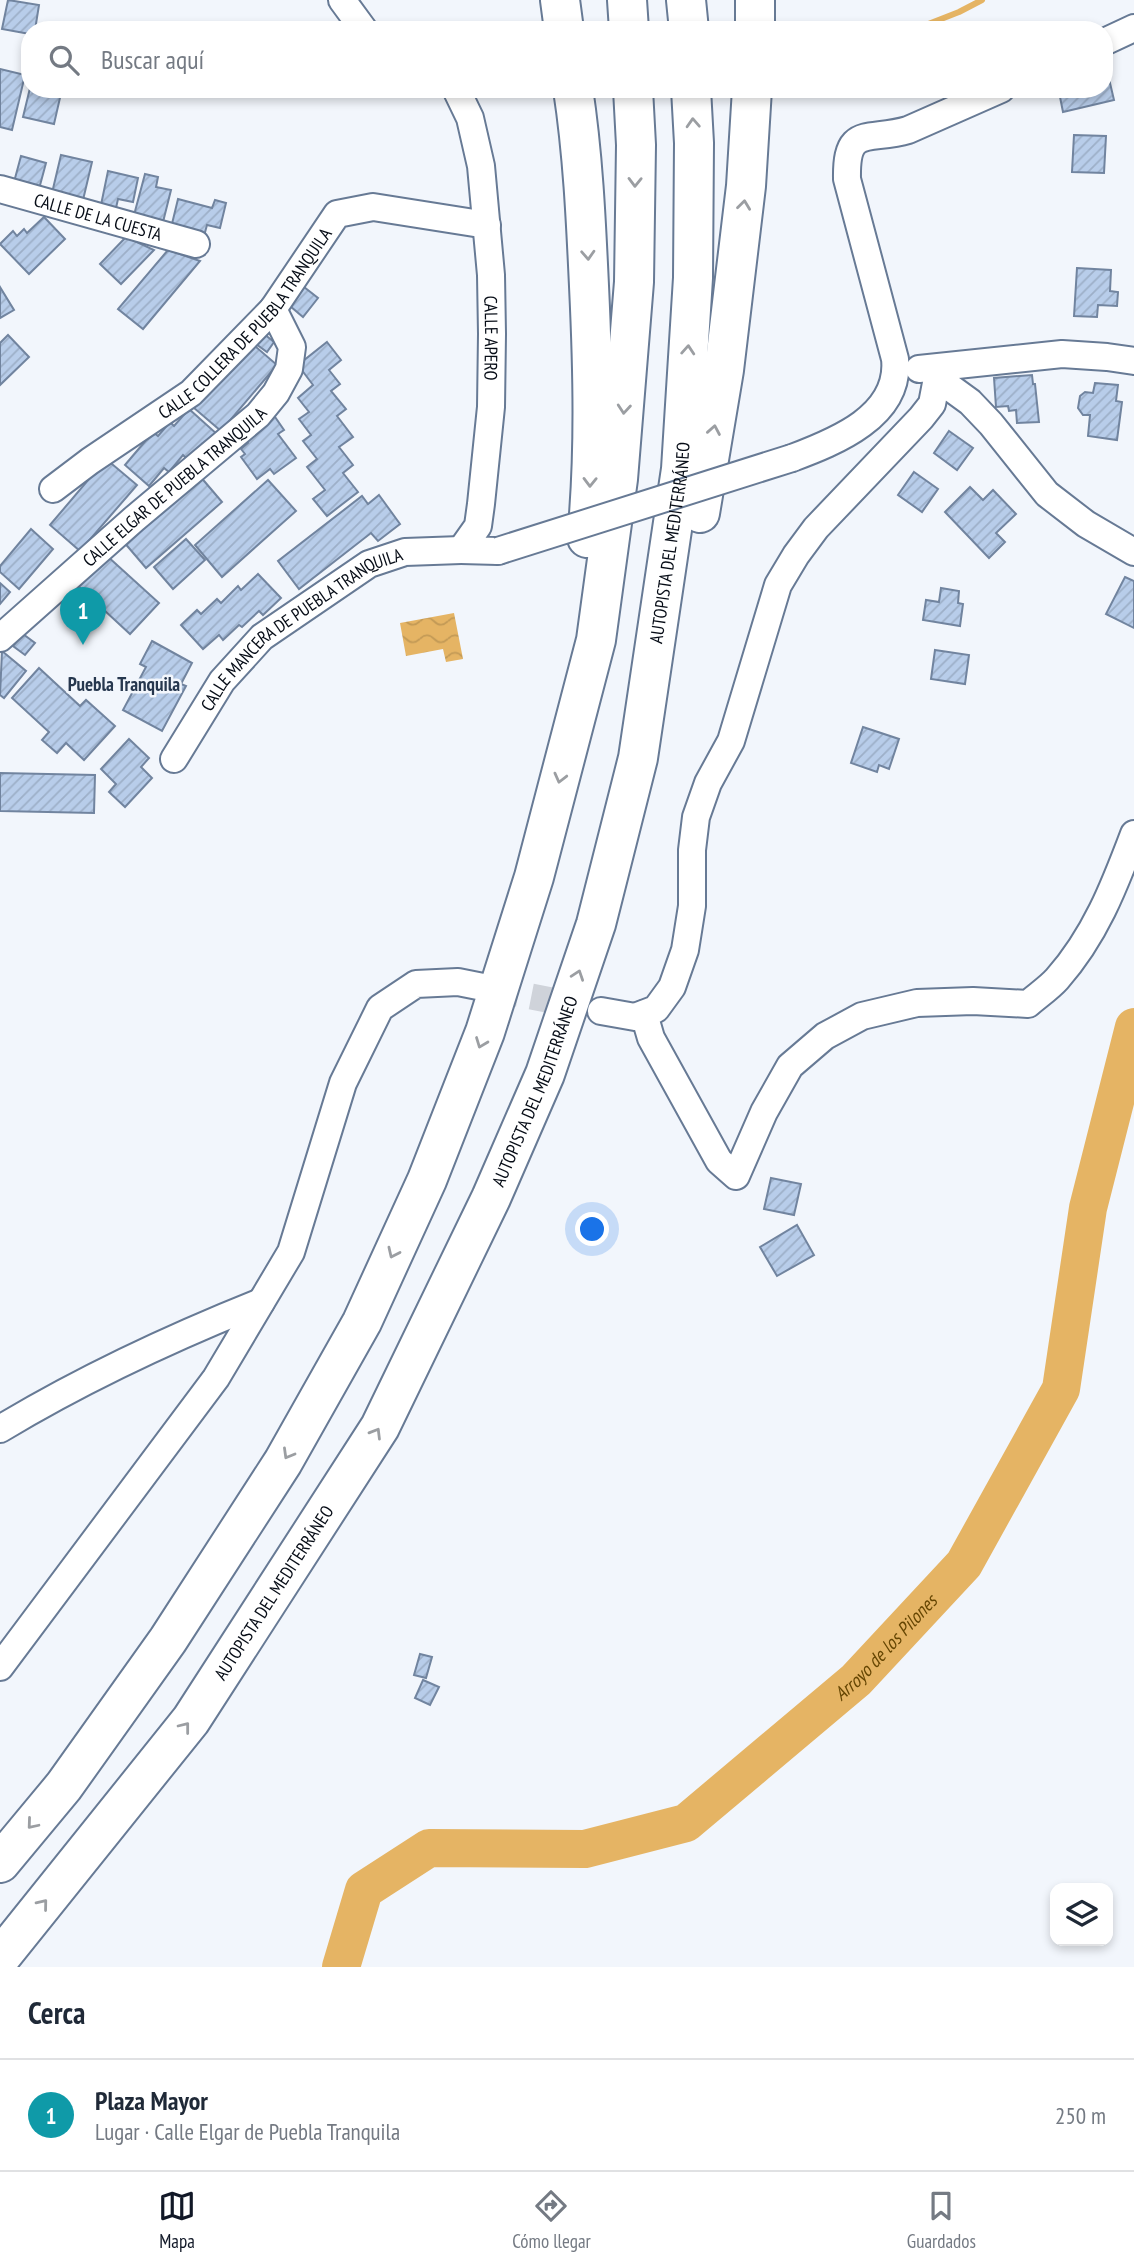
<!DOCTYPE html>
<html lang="es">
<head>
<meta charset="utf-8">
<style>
  :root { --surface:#fff; --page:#f2f2f3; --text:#1f2937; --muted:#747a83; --line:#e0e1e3; --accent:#111827 }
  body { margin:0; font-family:"PT Sans Narrow",sans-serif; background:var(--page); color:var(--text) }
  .controls { position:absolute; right:21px; bottom:21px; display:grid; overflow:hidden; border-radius:14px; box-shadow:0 4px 10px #0003 }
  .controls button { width:63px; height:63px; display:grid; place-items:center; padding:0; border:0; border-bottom:2px solid var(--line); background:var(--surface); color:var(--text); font:35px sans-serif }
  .you { position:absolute; left:593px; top:1230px; width:24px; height:24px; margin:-18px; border:5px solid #fff; border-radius:50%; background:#1a73e8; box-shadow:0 0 0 10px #1a73e833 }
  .badge { display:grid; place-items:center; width:46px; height:46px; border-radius:50%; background:var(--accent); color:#fff; font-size:23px; font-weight:700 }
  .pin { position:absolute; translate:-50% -58px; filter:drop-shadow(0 2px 4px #0008) }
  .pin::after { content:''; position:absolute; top:37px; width:24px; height:21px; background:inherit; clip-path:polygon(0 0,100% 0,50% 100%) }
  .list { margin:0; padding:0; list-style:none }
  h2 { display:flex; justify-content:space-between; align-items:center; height:91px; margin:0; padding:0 28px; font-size:30px }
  h2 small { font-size:23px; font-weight:400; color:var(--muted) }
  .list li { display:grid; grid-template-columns:46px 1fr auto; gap:21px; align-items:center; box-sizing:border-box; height:112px; padding:0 28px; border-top:2px solid var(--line) }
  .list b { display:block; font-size:26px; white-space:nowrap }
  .list p { margin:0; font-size:23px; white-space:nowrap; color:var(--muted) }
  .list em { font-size:23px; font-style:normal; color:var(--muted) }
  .icon { flex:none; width:38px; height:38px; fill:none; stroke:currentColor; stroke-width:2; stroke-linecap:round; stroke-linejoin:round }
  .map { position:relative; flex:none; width:1134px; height:1967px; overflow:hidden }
  .search { position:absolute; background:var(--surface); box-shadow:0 4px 10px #0003; left:21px; right:21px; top:21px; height:77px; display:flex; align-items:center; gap:18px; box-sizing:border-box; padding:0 24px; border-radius:28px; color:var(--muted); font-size:26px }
  .sheet { height:203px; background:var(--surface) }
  nav { display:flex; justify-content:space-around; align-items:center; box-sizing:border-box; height:98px; border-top:2px solid var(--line); background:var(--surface); font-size:19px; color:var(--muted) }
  nav a { display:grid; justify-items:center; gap:4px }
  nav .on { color:var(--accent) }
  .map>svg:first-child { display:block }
</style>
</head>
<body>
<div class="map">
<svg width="1134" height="1967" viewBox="0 0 1134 1967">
  <defs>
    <pattern id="water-waves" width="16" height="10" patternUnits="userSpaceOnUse" patternTransform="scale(1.75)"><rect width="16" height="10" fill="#e5b464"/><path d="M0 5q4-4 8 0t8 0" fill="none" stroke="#c39a56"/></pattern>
    <pattern id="building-hatch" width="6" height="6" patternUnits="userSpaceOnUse" patternTransform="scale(1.75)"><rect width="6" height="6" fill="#b8cdea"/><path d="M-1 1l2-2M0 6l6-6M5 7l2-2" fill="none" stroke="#9dafc8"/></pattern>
  </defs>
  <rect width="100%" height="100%" fill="#f2f6fc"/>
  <path fill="url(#water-waves)" d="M454,613l9,46 -17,3 -3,-13 -37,7 -6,-33z"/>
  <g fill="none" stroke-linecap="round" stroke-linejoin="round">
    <g stroke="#e5b464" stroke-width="6">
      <path d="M778,30h1"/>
      <path d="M913,30l46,-18 23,-12"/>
      <path d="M335,1967l5,-2"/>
    </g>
    <path stroke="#e5b464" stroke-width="38" id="s1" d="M341,1967l23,-77 65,-42 156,1 101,-26 170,-143 108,-116 97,-175 27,-181 46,-181"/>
  </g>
  <g fill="url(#building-hatch)" stroke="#71849f" stroke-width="2">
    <path d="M8,0l31,5 -4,25h-5v4l-28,-5z"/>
    <path d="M1104,66h2l8,34 -51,12 -4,-20 9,-3h36z"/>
    <path d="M0,69l25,6 -13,55 -12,-3z"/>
    <path d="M30,88l32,1 -8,35 -31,-7z"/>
    <path d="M1074,135l32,1 -2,37 -32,-1z"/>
    <path d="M61,155l31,7 -9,38 -31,-7z"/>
    <path d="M21,156l25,7 -7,26 -25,-7z"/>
    <path d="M108,171l30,7 -5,24 -15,-3 -2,9 -15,-3z"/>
    <path d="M145,174l13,3 -2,10 15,3 -8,32 -29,-7z"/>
    <path d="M178,199l34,9 3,-8 11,3 -6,25 -13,-3 -3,11 -33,-8z"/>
    <path d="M44,217l21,22 -36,35 -29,-30 13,-13 4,5 7,-7 3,4z"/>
    <path d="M126,237l28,13 -33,34 -21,-20z"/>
    <path d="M168,250l32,11 -57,68 -25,-20z"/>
    <path d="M1077,268l34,2 -1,21 8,1 -1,14 -19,-1 -1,12 -23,-1z"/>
    <path d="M0,287l14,23 -14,8z"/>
    <path d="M304,287l14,11 -15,19 -13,-11z"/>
    <path d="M264,334l10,8 -7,10 -11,-8z"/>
    <path d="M8,335l21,22 -29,28v-42z"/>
    <path d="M249,341l28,24 -56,66 -27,-23z"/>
    <path d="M327,342l14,18 -12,10 11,14 -9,7 15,18 -9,7 16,21 -14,10 14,18 -10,8 15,19 -31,24 -14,-17 12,-9 -18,-23 10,-8 -14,-18 8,-6 -12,-16 10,-7 -11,-14 15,-13 -15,-20z"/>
    <path d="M1032,375l1,9h2l4,38 -22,1 -1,-13 -7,1 -1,-5 -12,1 -2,-29z"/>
    <path d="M1095,383l23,2 -2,16 6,1 -5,38 -29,-4 2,-21h-7l-5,-7 2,-12 5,-4 8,1z"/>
    <path d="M189,409l29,26 -11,13 -5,-4 -14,16 -5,-5 -14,17 -5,-4 -15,18 -24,-21 28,-33 5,4 12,-14 4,4z"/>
    <path d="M273,414l11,16 -6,4 18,24 -22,16 -4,-5 -13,10 -16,-22 4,-3 -4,-5 7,-6 -5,-6z"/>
    <path d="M949,431l24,17 -16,22 -23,-17z"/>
    <path d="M106,459l31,26 -57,66 -30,-26z"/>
    <path d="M914,472l24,17 -16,23 -24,-17z"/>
    <path d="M199,475l23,27 -76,66 -23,-27z"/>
    <path d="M268,480l28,31 -74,66 -27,-32z"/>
    <path d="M970,487l13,13 10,-10 23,24 -20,19 9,9 -16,16 -44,-46z"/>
    <path d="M379,495l21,29 -22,17 -7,-8 -72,56 -21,-28 84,-65 6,8z"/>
    <path d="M31,529l22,20 -34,40 -19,-17v-6z"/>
    <path d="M186,539l19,21 -32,29 -19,-22z"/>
    <path d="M106,555l53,48 -29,31 -52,-48z"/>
    <path d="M258,574l23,24 -18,17 -4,-4 -17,16 -3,-2 -16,15 -4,-5 -16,14 -22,-24 16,-15 4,4 16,-15 4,4 17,-17 3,4z"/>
    <path d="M1125,577l9,4v47l-28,-14z"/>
    <path d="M0,583l10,9 -10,12z"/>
    <path d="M941,588l18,3 -1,12 5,1 -3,22 -37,-6 3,-20 13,2z"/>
    <path d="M23,634l12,9 -10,12 -12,-9z"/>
    <path d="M152,641l40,22 -11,21 5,2 -24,45 -39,-21 23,-43 -6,-3z"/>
    <path d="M935,650l34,5 -4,29 -34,-5z"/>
    <path d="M2,651l24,20 -22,27 -4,-3z"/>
    <path d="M39,668l41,38 6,-6 29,26 -31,34 -18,-17 -9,10 -15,-13 7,-8 -37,-34z"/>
    <path d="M863,727l36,12 -10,30 -10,-4 -2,7 -26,-9z"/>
    <path d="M129,739l20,19 -8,9 11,11 -27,29 -16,-15 7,-8 -15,-15z"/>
    <path d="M0,773l95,2 -1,38 -94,-2z"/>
    <path d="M771,1178l30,6 -7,31 -30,-6z"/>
    <path d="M797,1225l17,30 -37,21 -17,-29z"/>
    <path d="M420,1654l12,3 -6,21 -12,-3z"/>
    <path d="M423,1680l16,7 -9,18 -15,-7z"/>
  </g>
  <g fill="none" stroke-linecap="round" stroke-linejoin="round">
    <path stroke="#cfd3da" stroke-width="26" stroke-dasharray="26 13" stroke-linecap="butt" d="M493,989l91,18"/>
    <defs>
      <g id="minor">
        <path d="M342,0l22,30"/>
        <path d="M1104,42l30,-14"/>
        <path id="s2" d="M456,89l14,29 11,48 10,109 1,59 -1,73 -10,97 -3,22 -17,24 37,1"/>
        <path id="s3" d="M0,189l196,55"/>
        <path d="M933,368l4,10 33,24 21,22 56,70 39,30 48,28"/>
        <path d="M919,369l143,-15 45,3 27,4"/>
        <path d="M792,458c43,-16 109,-42 103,-99l-48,-180c-1,-55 20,-37 61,-49l93,-41"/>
        <path id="s4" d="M53,489l37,-28 101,-68 82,-84 64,-95 36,-7 114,18"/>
        <path id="s5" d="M0,638l134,-119 124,-104 18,-22 13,-24 3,-22 -19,-38"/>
        <path id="s6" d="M174,759l48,-78 40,-44 107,-73 36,-12 56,-2"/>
        <path d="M601,1011l34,6 21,-8 16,-22 13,-37 7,-44v-56l4,-33 12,-34 23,-42 47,-156 18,-30 20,-27 105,-110 11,-14 5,-26"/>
        <path d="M644,1014l7,24 68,123 17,15 28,-64 26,-46 35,-30 37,-20 55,-13 56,-2 55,3c9,-8 21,-16 29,-25 38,-43 57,-92 77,-145"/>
        <path d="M0,1429c83,-50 171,-91 261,-127"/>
        <path d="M0,1667l216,-289 75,-126 52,-169 37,-75 36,-24 42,-2 35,7"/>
      </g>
      <g id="highway">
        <path d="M560,0l4,30"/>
        <path d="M627,0l2,30"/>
        <path d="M686,0l3,30"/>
        <path d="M755,30v-30"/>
        <path d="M573,89c10,65 13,132 16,197 4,84 6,168 -2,252"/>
        <path d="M700,513l24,-143 22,-184 6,-97"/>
        <path d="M0,1863l64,-77 104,-146 115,-178 79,-140 65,-142 58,-148 49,-155 62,-237 22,-161 16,-197 2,-137 -3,-56"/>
        <path id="s7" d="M0,1958l191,-238 189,-293 111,-229 54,-124 51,-150 42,-166 43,-289 12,-191 1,-135 -3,-54"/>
      </g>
    </defs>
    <use href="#minor" stroke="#677a95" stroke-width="30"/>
    <use href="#highway" stroke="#677a95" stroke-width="42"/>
    <use href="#minor" stroke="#fff" stroke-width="26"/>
    <use href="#highway" stroke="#fff" stroke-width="38"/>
    <defs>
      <path id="minor-bridge" d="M498,551l294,-93"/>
    </defs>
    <use href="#minor-bridge" stroke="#677a95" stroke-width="30" stroke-linecap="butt"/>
    <use href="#minor-bridge" stroke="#fff" stroke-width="26"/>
  </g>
  <defs><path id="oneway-chevron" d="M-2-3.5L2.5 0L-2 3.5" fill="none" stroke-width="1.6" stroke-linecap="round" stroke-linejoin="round" transform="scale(1.75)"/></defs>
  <g stroke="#9b9ea2">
    <use href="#oneway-chevron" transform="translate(693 123) rotate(-93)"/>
    <use href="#oneway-chevron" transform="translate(635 182) rotate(91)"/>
    <use href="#oneway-chevron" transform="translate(744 205) rotate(-83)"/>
    <use href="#oneway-chevron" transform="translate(588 255) rotate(87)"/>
    <use href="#oneway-chevron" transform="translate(688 350) rotate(-86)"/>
    <use href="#oneway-chevron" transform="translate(624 409) rotate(95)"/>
    <use href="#oneway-chevron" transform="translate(714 430) rotate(-80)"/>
    <use href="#oneway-chevron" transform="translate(590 482) rotate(91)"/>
    <use href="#oneway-chevron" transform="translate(560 778) rotate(104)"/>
    <use href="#oneway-chevron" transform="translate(578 975) rotate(-71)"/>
    <use href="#oneway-chevron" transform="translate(481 1043) rotate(111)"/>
    <use href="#oneway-chevron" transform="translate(393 1253) rotate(115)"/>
    <use href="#oneway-chevron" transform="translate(376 1433) rotate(-59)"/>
    <use href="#oneway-chevron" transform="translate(288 1454) rotate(120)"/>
    <use href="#oneway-chevron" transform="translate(185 1727) rotate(-52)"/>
    <use href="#oneway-chevron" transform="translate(32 1824) rotate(130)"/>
    <use href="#oneway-chevron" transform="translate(43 1904) rotate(-51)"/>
  </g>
  <g text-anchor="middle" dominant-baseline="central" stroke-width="5" stroke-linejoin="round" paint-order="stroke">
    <g font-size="18" fill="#060c16" stroke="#f2f6fc">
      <text stroke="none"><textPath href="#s3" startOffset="102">CALLE DE LA CUESTA</textPath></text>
      <text stroke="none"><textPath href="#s4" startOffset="256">CALLE COLLERA DE PUEBLA TRANQUILA</textPath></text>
      <text stroke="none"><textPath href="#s2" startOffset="254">CALLE APERO</textPath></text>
      <text stroke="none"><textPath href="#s5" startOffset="231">CALLE ELGAR DE PUEBLA TRANQUILA</textPath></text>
      <text stroke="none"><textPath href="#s7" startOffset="1591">AUTOPISTA DEL MEDITERRÁNEO</textPath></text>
      <text stroke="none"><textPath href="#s6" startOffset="187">CALLE MANCERA DE PUEBLA TRANQUILA</textPath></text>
      <text stroke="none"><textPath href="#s7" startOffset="1024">AUTOPISTA DEL MEDITERRÁNEO</textPath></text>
      <text stroke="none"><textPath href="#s7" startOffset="457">AUTOPISTA DEL MEDITERRÁNEO</textPath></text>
    </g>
    <g font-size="19" font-weight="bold" fill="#26374e" stroke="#f2f6fc">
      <text x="124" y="684">Puebla Tranquila</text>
    </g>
    <g font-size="19" font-style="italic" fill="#664603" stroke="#f2f6fc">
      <text stroke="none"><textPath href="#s1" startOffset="684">Arroyo de los Pilones</textPath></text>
    </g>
  </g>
</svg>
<div class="controls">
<button><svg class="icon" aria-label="layers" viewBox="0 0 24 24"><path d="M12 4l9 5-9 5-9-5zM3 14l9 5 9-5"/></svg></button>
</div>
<div class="you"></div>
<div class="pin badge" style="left:83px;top:645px;background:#0f9aa8">1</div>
<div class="search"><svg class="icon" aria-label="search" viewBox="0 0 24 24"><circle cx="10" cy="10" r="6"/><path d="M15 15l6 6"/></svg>Buscar aquí</div>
</div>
<section class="sheet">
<h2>Cerca<small></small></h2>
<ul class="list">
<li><span class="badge" style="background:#0f9aa8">1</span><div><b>Plaza Mayor</b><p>Lugar · Calle Elgar de Puebla Tranquila</p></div><em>250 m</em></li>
</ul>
</section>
<nav>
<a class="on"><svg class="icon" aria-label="map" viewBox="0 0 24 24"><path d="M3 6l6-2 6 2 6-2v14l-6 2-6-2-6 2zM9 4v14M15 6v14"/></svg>Mapa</a>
<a><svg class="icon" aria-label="directions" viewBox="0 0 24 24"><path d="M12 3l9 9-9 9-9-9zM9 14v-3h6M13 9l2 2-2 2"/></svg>Cómo llegar</a>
<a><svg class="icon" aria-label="saved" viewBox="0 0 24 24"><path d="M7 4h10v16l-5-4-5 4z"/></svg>Guardados</a>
</nav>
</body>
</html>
